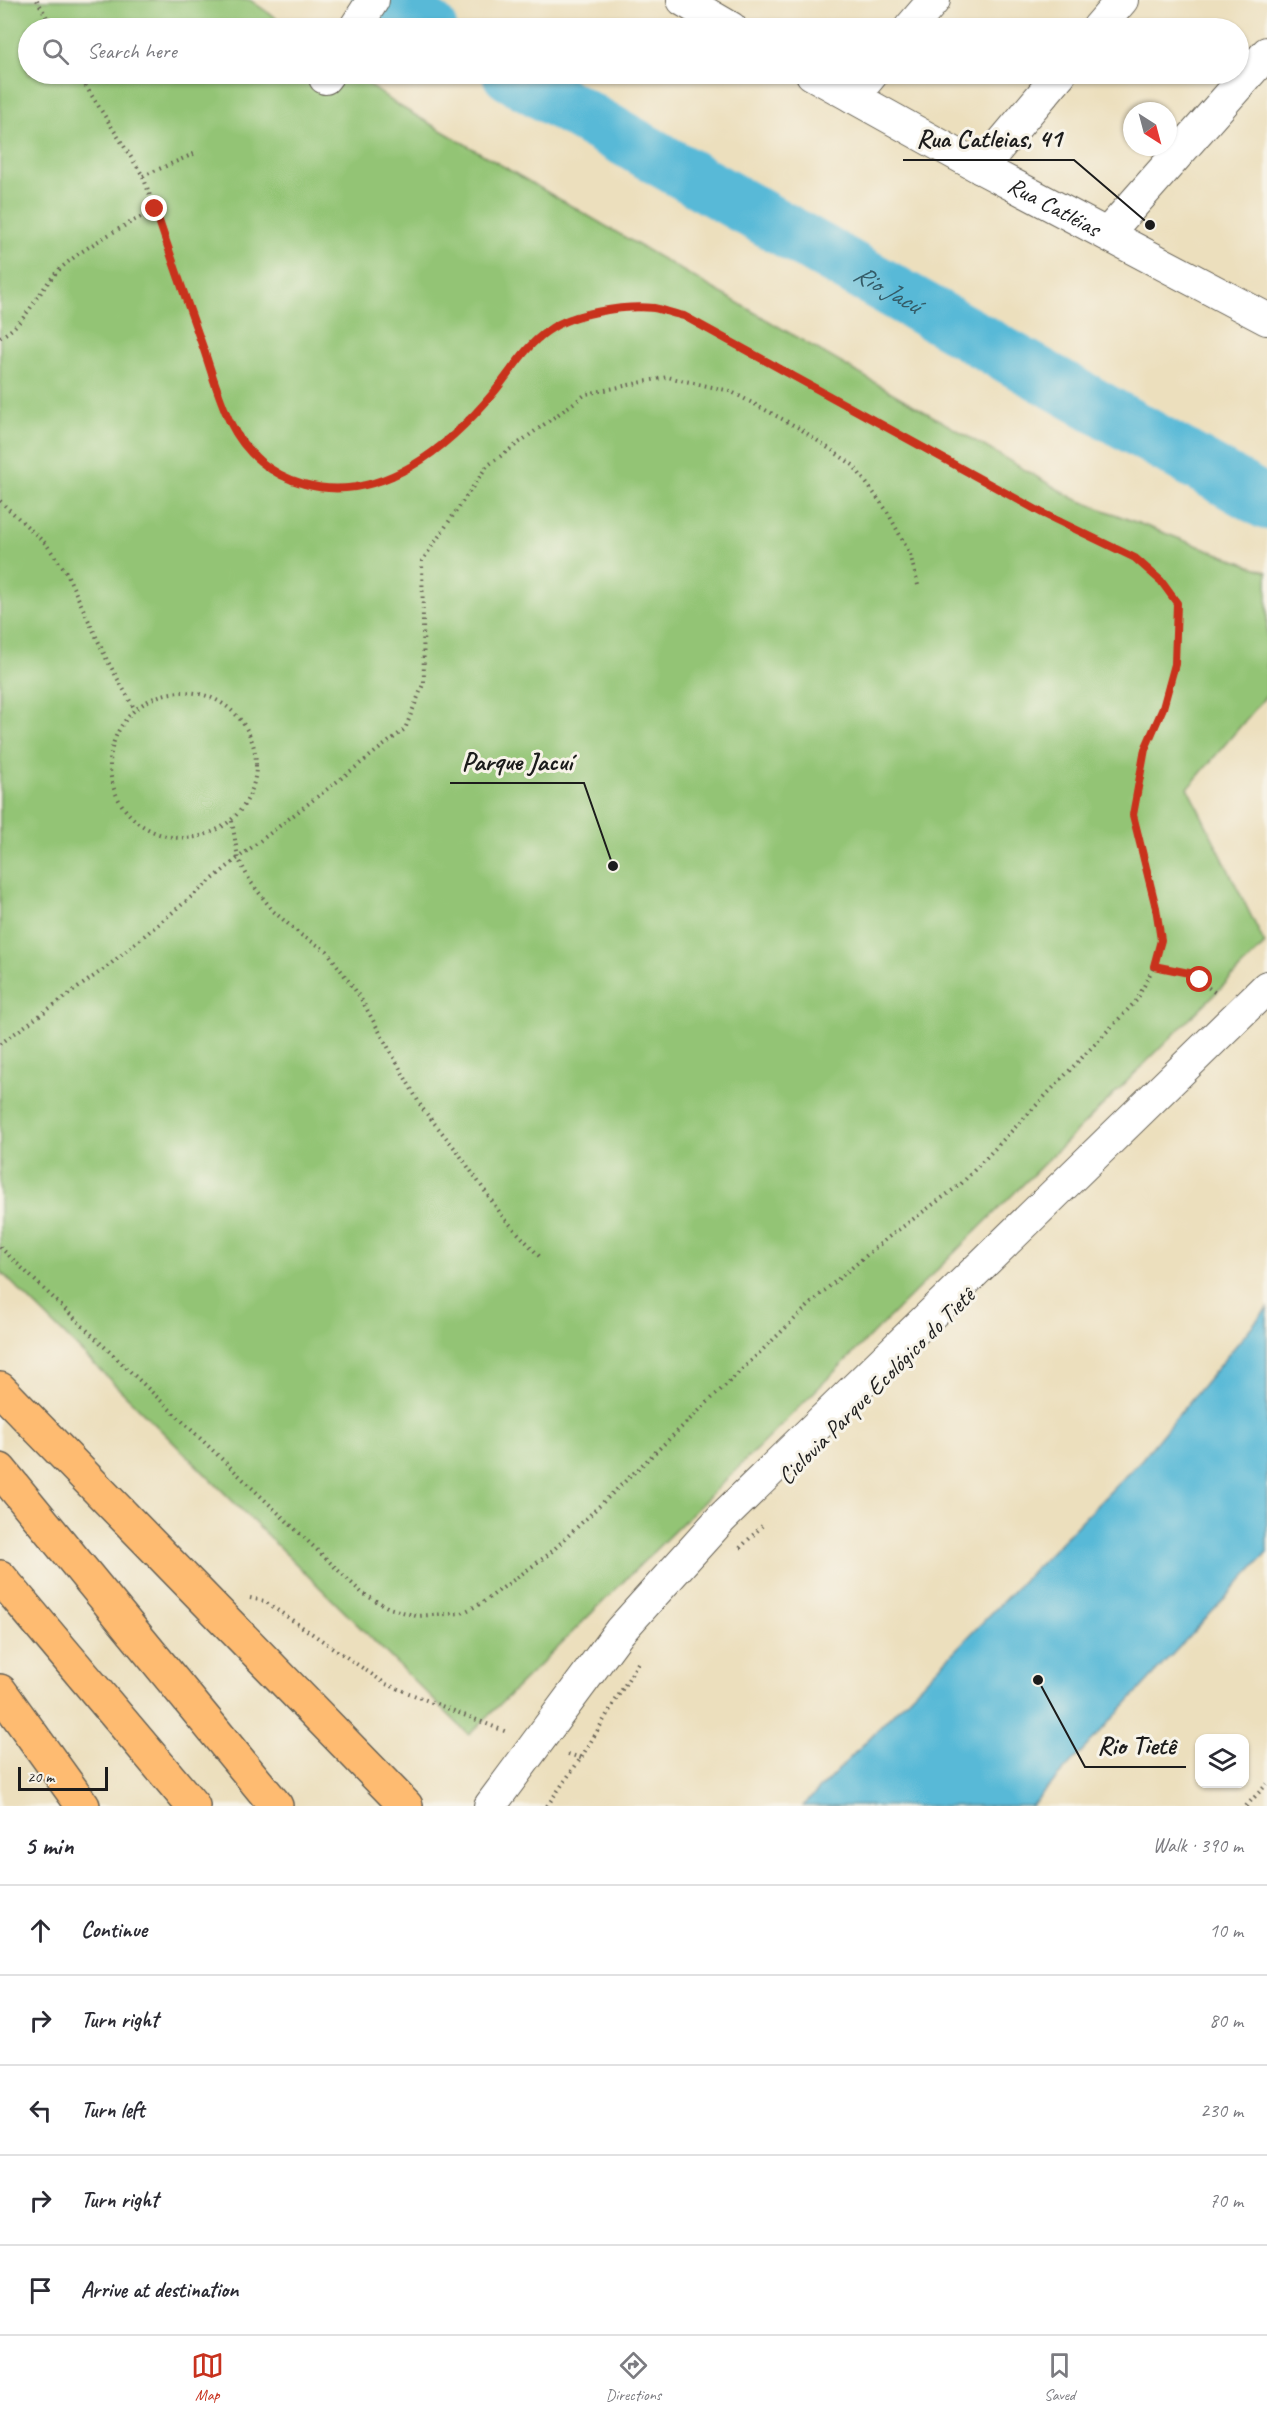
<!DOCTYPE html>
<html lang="en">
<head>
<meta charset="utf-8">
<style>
  :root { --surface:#fff; --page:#f7f7f7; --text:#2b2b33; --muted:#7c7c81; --line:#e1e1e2; --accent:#c8321e }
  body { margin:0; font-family:Caveat,sans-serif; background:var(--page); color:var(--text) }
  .controls { position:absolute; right:18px; bottom:18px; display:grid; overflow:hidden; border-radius:12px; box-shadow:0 2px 4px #0004 }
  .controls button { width:54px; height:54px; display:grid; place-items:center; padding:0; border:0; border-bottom:2px solid var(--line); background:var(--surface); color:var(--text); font:30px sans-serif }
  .compass { position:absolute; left:1123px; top:102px; width:54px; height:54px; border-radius:50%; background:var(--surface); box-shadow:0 2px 4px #0004; rotate:144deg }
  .scale { position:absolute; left:18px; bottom:15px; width:90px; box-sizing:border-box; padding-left:6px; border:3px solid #1c1c1c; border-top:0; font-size:16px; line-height:21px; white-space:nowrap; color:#1c1c1c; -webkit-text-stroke:4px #f7f3e8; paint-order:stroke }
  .stop { position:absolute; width:18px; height:18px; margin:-14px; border:4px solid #c8321e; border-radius:50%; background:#fff }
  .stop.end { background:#c8321e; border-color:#fff; box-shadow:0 2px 6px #0008 }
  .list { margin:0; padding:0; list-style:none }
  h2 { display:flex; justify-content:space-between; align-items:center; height:78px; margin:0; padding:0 24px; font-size:26px }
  h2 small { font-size:20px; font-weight:400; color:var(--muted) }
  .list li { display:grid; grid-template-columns:39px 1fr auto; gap:18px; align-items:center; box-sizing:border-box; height:90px; padding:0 24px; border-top:2px solid var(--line) }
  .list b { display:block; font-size:22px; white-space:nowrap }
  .list em { font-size:20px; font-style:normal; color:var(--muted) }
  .icon { flex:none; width:33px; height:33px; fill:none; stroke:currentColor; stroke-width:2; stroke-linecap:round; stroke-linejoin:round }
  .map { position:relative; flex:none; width:1267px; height:1806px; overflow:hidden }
  .search { position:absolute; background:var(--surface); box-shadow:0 2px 4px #0004; left:18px; right:18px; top:18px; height:66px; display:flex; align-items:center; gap:15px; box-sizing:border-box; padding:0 21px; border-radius:33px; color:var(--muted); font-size:22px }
  .sheet { height:528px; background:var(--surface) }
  nav { display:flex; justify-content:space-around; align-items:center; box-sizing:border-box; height:84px; border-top:2px solid var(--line); background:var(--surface); font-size:16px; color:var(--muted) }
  nav a { display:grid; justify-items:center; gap:3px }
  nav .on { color:var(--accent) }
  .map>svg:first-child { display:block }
</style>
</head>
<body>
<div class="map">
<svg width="1267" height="1806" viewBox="0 0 1267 1806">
  <rect width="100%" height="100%" fill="#f7f3e8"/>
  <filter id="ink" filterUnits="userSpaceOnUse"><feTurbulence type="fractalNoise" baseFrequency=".0167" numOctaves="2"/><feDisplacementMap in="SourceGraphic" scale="12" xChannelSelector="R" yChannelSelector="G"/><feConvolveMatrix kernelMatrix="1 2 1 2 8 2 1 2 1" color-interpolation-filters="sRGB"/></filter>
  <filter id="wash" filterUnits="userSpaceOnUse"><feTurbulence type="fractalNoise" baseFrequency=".008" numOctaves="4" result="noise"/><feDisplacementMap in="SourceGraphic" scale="24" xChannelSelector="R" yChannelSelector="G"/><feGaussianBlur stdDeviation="1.35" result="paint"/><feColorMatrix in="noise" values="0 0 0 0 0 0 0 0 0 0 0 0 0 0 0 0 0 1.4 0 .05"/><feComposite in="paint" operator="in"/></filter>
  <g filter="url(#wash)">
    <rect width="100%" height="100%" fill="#ecdfbd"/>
    <path fill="#93c474" stroke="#587048" stroke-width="1.5" d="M0,0h250l40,28h-262v46h326l42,30 679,395 192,73v123l-79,93 77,156 -796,791 -469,-464z"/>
    <path fill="#59b9d7" stroke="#3a6a7a" stroke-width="1.5" d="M1267,1308v245l-236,253h-228l338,-346z"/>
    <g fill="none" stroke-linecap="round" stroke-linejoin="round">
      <g stroke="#59b9d7" stroke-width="54">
        <path d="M379,0l51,28"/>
        <path id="s1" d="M509,74l758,429"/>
      </g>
    </g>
  </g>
  <g filter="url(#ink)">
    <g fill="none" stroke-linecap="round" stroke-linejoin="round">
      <defs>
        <g id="minor">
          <path d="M683,0l48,28"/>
          <path d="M355,28l18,-28"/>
          <path d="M910,28l24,-28"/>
          <path d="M1098,28l24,-28"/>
          <path id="s2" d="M812,74l169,94 286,151"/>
          <path d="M325,78l3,-4"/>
          <path d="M853,97l19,-23"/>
          <path d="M981,168l79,-94"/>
          <path d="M1107,234l160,-181"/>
          <path d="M490,1806l130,-175 101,-112 546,-532"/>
        </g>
        <g id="highway">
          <path d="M0,1389l406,417"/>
          <path d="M0,1470l276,336"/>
          <path d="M0,1577l193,229"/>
          <path d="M0,1691l83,115"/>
        </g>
      </defs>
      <use href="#minor" stroke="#656054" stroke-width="34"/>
      <use href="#highway" stroke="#656054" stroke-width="36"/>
      <g stroke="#656054" stroke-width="4" stroke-dasharray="1.5 4.5" stroke-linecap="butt">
        <path d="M37,0l16,28"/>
        <path d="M143,176l55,-24"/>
        <path d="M0,337c29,-15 38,-48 61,-69 27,-24 62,-41 94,-59"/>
        <path d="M0,501l46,43 20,28 41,88 27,48"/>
        <circle cx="183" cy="765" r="73"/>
        <path d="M232,821l6,37 12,23 23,30 28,24 26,16 33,46 62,111 35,43 46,66 38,41"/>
        <path d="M1154,966l35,7 28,21"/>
        <path d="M0,1044l108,-78 130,-108 167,-129 19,-47 -2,-121 65,-95 99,-72 81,-17 63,14 69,37 54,37 34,46 23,43 8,31"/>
        <path d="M0,1247l362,346 27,15 27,8 46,-3 20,-10 67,-49 275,-263 62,-52 75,-55 176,-184 17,-34 7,-26 -11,-62 -17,-63 12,-66 18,-41 12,-44 2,-61 -16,-22 -26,-23 -91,-44 -360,-198 -30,-8 -33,1 -49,8 -23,13 -24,21 -41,53 -61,56 -32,18 -32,8 -36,3 -35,-9 -22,-12 -36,-45 -87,-247 -65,-102"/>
        <path d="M740,1548l22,-22"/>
        <path d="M250,1598l14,3 122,83 121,48"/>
        <path d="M568,1754l13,4"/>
        <path d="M547,1806l34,-48 57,-95"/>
        <path d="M1246,1806l21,-22"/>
      </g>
      <use href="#minor" stroke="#fff" stroke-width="32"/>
      <use href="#highway" stroke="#febb71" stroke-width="33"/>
    </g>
  </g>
  <g fill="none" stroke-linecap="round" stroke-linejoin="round" filter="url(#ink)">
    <path stroke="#c8321e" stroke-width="8" d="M155,209c16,47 32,94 49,141 8,24 15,49 26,72 15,31 41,53 74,62 77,21 145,-37 191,-93 17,-21 31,-46 54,-61 23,-17 76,-25 105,-22 10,2 20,6 30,8l360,198 91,44 26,23 16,22 -2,61 -12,44 -18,41 -12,66 23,93 5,32 -7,26 35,7 11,7"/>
  </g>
  <g text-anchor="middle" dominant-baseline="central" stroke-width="6" stroke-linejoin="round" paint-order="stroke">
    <g font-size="24" fill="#1c1c1c" stroke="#f7f3e8">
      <text stroke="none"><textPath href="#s2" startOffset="276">Rua Catléias</textPath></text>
      <text transform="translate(876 1386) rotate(-45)">Ciclovia Parque Ecológico do Tietê</text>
    </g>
    <g font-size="26" font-style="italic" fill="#345b67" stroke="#f7f3e8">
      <text stroke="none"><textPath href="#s1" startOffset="435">Rio Jacú</textPath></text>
    </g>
  </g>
  <path fill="none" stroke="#1c1c1c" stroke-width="2" d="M1150 225L1074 160H903M613 866L584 783H450M1038 1680L1085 1767H1186"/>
  <g fill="#1c1c1c" stroke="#f7f3e8" stroke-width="2">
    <circle cx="1150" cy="225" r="6"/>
    <circle cx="613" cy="866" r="6"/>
    <circle cx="1038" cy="1680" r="6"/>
  </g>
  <g font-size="26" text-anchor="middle" font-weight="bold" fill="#1c1c1c" stroke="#f7f3e8" stroke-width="6" stroke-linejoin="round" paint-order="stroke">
    <text x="989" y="147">Rua Catleias, 41</text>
    <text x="517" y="770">Parque Jacuí</text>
    <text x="1136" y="1754">Rio Tietê</text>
  </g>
</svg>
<div class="controls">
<button><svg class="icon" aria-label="layers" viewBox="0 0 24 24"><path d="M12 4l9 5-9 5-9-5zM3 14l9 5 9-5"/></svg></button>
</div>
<svg class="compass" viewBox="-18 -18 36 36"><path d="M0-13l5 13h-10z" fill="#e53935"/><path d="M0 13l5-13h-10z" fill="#7c7c81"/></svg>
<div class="scale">20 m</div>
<div class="stop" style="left:1200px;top:980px"></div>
<div class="stop end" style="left:155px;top:209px"></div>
<div class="search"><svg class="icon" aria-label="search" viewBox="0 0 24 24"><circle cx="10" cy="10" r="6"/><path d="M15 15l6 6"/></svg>Search here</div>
</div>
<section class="sheet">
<h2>5 min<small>Walk · 390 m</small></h2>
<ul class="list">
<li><svg class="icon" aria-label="ahead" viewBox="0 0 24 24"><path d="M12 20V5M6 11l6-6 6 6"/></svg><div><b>Continue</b></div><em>10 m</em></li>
<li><svg class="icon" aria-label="right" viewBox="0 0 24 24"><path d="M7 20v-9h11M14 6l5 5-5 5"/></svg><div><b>Turn right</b></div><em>80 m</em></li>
<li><svg class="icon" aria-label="left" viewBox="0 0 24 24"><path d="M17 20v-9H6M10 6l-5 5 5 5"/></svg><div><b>Turn left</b></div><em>230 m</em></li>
<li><svg class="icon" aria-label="right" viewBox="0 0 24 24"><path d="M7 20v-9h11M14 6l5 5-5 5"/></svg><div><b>Turn right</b></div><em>70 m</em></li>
<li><svg class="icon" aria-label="arrive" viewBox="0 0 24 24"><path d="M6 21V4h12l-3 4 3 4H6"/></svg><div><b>Arrive at destination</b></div></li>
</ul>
</section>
<nav>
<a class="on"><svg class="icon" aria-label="map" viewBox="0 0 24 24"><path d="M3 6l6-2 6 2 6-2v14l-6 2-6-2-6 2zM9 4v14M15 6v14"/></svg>Map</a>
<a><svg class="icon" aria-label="directions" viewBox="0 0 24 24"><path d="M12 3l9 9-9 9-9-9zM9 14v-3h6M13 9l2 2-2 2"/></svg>Directions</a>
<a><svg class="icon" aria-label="saved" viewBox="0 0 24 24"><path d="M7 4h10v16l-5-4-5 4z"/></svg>Saved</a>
</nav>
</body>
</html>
